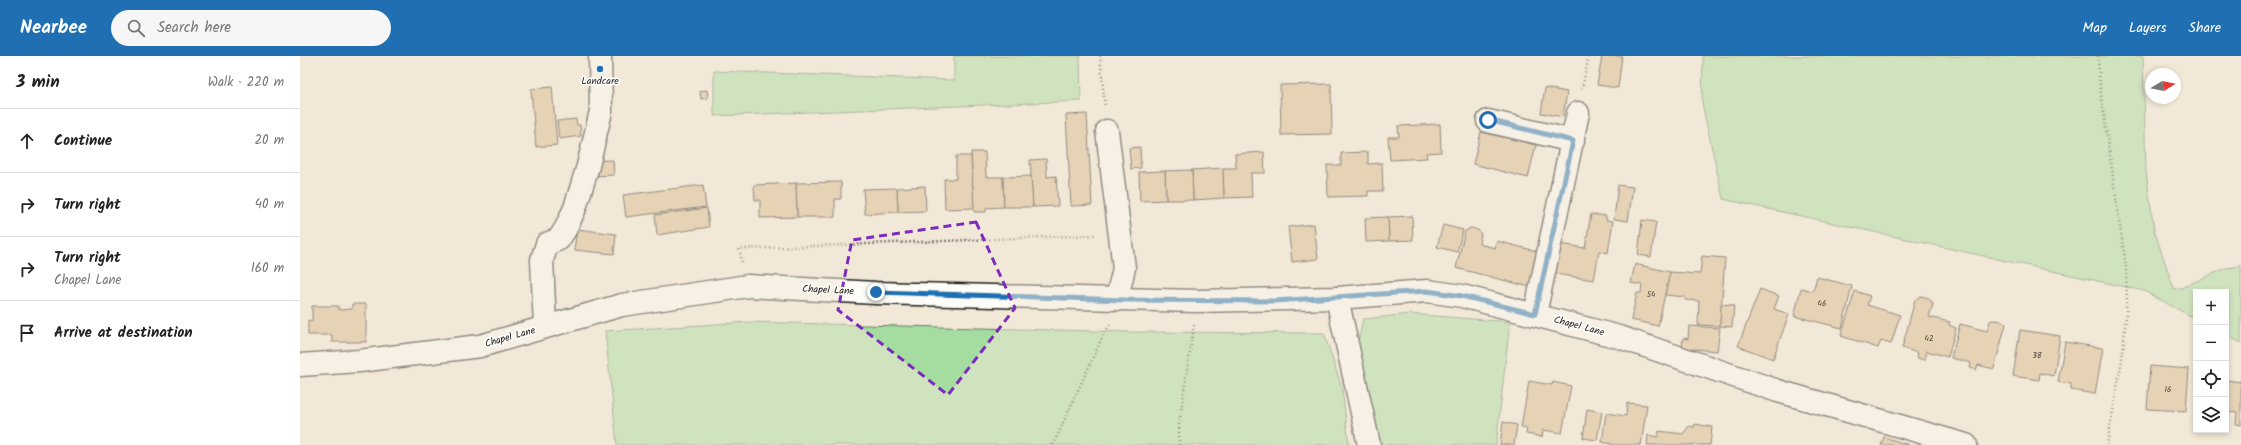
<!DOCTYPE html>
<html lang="en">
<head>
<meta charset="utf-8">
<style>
  :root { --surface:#fff; --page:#f6f6f6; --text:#222; --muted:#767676; --line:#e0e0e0; --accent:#1f6fb2 }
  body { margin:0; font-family:Kalam,sans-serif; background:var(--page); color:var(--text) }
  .controls { position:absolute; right:12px; bottom:12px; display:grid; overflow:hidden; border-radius:0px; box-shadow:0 2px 6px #0003 }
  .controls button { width:36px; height:36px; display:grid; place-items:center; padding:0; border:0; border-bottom:1px solid var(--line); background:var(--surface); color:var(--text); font:20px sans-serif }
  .compass { position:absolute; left:1845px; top:12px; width:36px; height:36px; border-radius:50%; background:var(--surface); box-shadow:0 2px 6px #0003; rotate:80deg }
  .stop { position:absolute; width:12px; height:12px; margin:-9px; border:3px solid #1f6fb2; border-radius:50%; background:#fff }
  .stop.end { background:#1f6fb2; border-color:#fff; box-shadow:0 1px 4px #0008 }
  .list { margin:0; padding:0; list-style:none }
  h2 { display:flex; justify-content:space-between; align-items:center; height:52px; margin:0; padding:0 16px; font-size:17px }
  h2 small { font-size:13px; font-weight:400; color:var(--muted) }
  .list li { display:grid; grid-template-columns:26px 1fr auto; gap:12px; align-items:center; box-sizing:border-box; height:64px; padding:0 16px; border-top:1px solid var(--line) }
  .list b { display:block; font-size:15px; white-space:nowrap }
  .list p { margin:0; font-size:13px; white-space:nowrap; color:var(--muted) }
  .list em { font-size:13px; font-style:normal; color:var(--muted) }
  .icon { flex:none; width:22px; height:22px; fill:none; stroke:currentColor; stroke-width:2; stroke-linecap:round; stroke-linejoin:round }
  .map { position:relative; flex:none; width:1941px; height:389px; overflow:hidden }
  header { display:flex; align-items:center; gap:24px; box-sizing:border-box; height:56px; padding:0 20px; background:var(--accent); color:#fff }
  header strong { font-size:19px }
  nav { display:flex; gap:22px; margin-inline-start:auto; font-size:14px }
  .search { width:280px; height:36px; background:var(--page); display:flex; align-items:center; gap:10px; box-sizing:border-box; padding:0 14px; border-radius:22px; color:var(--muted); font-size:15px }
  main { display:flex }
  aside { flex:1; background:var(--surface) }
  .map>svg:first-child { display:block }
</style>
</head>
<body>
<header>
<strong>Nearbee</strong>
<div class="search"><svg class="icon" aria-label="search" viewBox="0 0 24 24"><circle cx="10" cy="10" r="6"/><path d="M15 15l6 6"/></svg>Search here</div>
<nav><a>Map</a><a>Layers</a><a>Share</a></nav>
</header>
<main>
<aside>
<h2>3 min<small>Walk · 220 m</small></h2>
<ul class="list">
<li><svg class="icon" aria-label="ahead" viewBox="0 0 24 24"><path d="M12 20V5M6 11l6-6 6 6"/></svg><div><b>Continue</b></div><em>20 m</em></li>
<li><svg class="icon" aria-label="right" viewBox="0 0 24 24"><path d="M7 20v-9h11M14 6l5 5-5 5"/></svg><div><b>Turn right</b></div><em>40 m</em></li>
<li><svg class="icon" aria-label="right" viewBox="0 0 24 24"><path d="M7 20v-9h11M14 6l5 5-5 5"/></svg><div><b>Turn right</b><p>Chapel Lane</p></div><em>160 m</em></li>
<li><svg class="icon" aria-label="arrive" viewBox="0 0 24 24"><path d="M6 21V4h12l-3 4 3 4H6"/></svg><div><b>Arrive at destination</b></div></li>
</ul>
</aside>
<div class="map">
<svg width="1941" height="389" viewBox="0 0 1941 389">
  <rect width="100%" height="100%" fill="#f2e8d7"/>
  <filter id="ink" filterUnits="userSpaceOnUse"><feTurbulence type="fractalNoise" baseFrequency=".025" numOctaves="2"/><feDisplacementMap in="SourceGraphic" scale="8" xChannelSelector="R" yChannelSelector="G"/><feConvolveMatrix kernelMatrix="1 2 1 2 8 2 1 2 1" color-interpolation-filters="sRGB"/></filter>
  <g filter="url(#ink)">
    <g fill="#a5dda1" stroke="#607c5e">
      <path d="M654,0h126l1,45 -367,15v-45l240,9z"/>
      <path d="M1403,0h440l3,115 8,59 20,59 7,-1 45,-20 15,-2v77l-15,-8v-43h-30v27l-52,-28 -421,-92 -21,-96z"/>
      <path d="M1111,258l99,8 -14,123h-120l-19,-97 6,-29z"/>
      <path d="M449,266l382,10 193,1 18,55 7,57h-732l-12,-114z"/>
    </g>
    <g fill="#d8b88b" stroke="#1c1c1c">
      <path d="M1302,0h20l-4,32 -21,-3z"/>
      <path d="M1031,28l1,50 -51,1 -1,-50z"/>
      <path d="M252,31l5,58 -21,2 -5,-58z"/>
      <path d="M1245,32l22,4 -4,25 -22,-4z"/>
      <path d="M407,34l1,8 -7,1 -1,-8z"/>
      <path d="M787,58l5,91 -21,1 -5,-91z"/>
      <path d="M276,63l1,6h3l1,11 -22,3 -2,-18z"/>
      <path d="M1140,68l1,28 -15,1 1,5 -37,2 -2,-23h11l-1,-11z"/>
      <path d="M1181,76l55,13 -8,33 -55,-14z"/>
      <path d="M840,91l1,21 -10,1 -2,-21z"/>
      <path d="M671,96h14l1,25h17l1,30 -18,1v4h-12z"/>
      <path d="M964,96l1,21h-14l1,24 -28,1 -1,-30h13l-1,-14z"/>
      <path d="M1068,96v12l14,-1 1,28h-15v5l-40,1 -1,-32h14v-12z"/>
      <path d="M656,100h15l3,52 -29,1 -1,-30h12z"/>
      <path d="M746,103l1,18 9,-1 2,30 -25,1 -3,-47z"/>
      <path d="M313,104l1,15 -19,1 -1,-15z"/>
      <path d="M923,112l1,30 -31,2 -1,-30z"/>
      <path d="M892,114l1,30h-27l-1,-29z"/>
      <path d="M865,115l1,29 -26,1 -1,-29z"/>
      <path d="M731,120l2,31h-29l-1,-30z"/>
      <path d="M541,126v17h-6v18h-38l-1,-34z"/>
      <path d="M496,127l1,34 -37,1v-18h-5l-1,-15z"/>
      <path d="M403,129l3,22 -80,10 -3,-22z"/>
      <path d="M1318,129l15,2 -5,34 -14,-2z"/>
      <path d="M625,130l1,25 -28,1 -1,-24z"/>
      <path d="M597,132l1,24 -33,2 -2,-25z"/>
      <path d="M407,152l2,19 -52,8 -2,-20z"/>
      <path d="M1291,158l15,2v4l7,1 -5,32 -9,-2 -5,29 -39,-6 5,-30 25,4z"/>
      <path d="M1112,160l1,24 -24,1 -1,-24z"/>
      <path d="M1088,161l1,24 -23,1 -1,-24z"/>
      <path d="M1342,164l14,2 -5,35 -13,-2z"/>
      <path d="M1014,168l4,35 -26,3 -4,-35z"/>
      <path d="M1143,169l20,5 -6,22 -20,-5z"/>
      <path d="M1171,172l7,2 3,4 -2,10 16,4 2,-7 43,11 -10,35 -74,-19 9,-37z"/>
      <path d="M277,173l39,5 -2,20 -40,-4z"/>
      <path d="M1402,200l23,2 -5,68 -22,-1 1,-24 -14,-1v-3l-20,-2 5,-23 30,2z"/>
      <path d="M1335,208l35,8 -12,54 -27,-6 6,-27h4l1,-8 -11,-2z"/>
      <path d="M1517,221l35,9 -10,42 -48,-12 7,-28 12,3z"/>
      <path d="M1460,233l19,7 -5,13 15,5 -16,45 -35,-13z"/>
      <path d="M1555,235l15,5 -3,9 33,10 -9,29 -10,-3 -3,7 -37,-12z"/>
      <path d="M1621,240l8,2 4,6 -4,13 21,5 -1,3 7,3 -8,29 -21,-6 -2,9 -8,-2 1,-5 -16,-5 13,-48z"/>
      <path d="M52,248h14v38h-34v-7h-24v-15l4,1v-15h26l1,4 13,-1z"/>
      <path d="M1421,248l13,1 -2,22 -12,-1z"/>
      <path d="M1693,264l10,1 3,3 -12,45 -16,-4 -2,5 -6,-2 1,-5 -20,-5 9,-34 27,7 3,-10z"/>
      <path d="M1389,270l31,2 -3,23 -35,-3 1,-10 5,1z"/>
      <path d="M1720,274l40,6 -6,40 -14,-3 -1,7 -26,-4z"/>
      <path d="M1765,286l38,6 -8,46 -24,-4v-6l-13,-2z"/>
      <path d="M1850,310l39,3 -3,42 -39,-2z"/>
      <path d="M1941,323v46l-5,-1 1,-11 -11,-1 1,-32 14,2z"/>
      <path d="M1229,325l23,4 1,-3 18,4 -9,47 -19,-3 -1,7 -16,-3 1,-6 -6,-1z"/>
      <path d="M1327,347l20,2 -6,40h-26l-13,-3 4,-29 20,3z"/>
      <path d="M1287,353l15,3 -5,28 -14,-2z"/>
      <path d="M1203,366l14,3 -3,20h-14z"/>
      <path d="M1395,368l17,3 -2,18h-63l1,-10 10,2 1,-6 24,3 6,-8 5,1z"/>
      <path d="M1584,381l25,8h-28z"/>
    </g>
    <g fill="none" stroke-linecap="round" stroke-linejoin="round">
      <defs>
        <g id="minor">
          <path d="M1188,65l85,20"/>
          <path d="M807,75l17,137 -7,30"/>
          <path d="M1037,242l32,147"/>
          <path d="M1235,258l43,-201"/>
          <path d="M245,271l-3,-67 5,-16 12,-5 7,-11 9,-20 13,-42 13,-55 -1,-55"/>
          <path d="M0,309l59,-4 121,-15 142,-41 126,-19 128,7 321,8 140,-3 90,-7 35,5 157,41 159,54 188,54"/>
        </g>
      </defs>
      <use href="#minor" stroke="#1c1c1c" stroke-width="25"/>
      <g stroke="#1c1c1c" stroke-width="2.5" stroke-dasharray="1 3" stroke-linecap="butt">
        <path d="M800,0l5,51"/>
        <path d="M1798,0l2,32 26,179 1,34 -4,52 -16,92"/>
        <path d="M1282,33l7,-33"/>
        <path d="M442,206l-3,-13 357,-14"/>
        <path d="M753,389l49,-107 8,-14"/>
        <path d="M879,389v-21l15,-99"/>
      </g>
      <use href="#minor" stroke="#fdfcf7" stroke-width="22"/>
    </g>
  </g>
  <g fill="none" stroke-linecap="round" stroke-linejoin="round" filter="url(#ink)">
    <path stroke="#1f6fb2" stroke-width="5" d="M576,236l249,8 149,1 153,-10 35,5 73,18 38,-173 -85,-21"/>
  </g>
  <path d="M0 0H1941V389H0ZM676,166l39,86 -67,87 -110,-85 14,-70z" fill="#f2e8d7" fill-opacity=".55" fill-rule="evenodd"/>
  <path fill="none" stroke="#7b2cbf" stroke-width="3" stroke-dasharray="8 5" stroke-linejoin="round" d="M676,166l39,86 -67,87 -110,-85 14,-70z"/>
  <circle fill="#1f6fb2" stroke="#fdfcf7" stroke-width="1.5" cx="300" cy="13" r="4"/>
  <g text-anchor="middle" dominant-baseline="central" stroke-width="3.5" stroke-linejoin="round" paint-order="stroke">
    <g font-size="8" fill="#4b4338">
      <text x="1351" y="238">54</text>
      <text x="1522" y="247">46</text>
      <text x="1629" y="282">42</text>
      <text x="1737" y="299">38</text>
      <text x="1868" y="333">16</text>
    </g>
    <g font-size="10" fill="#1c1c1c" stroke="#fdfcf7">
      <text x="300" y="25">Landcare</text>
    </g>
    <g font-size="10" fill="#1c1c1c" stroke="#fdfcf7">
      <text transform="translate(528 234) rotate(3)">Chapel Lane</text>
      <text transform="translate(1279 270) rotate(15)">Chapel Lane</text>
      <text transform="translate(210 281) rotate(-16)">Chapel Lane</text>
    </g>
  </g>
</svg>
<div class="controls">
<button>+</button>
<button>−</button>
<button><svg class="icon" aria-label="locate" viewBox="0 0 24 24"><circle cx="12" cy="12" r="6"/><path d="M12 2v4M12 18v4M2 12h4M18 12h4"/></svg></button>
<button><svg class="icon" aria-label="layers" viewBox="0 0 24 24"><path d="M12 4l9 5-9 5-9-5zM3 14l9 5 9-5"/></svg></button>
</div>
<svg class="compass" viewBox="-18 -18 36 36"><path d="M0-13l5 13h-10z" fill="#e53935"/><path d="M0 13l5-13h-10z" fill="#767676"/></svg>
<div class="stop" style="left:1188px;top:64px"></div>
<div class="stop end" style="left:576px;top:236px"></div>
</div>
</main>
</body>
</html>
